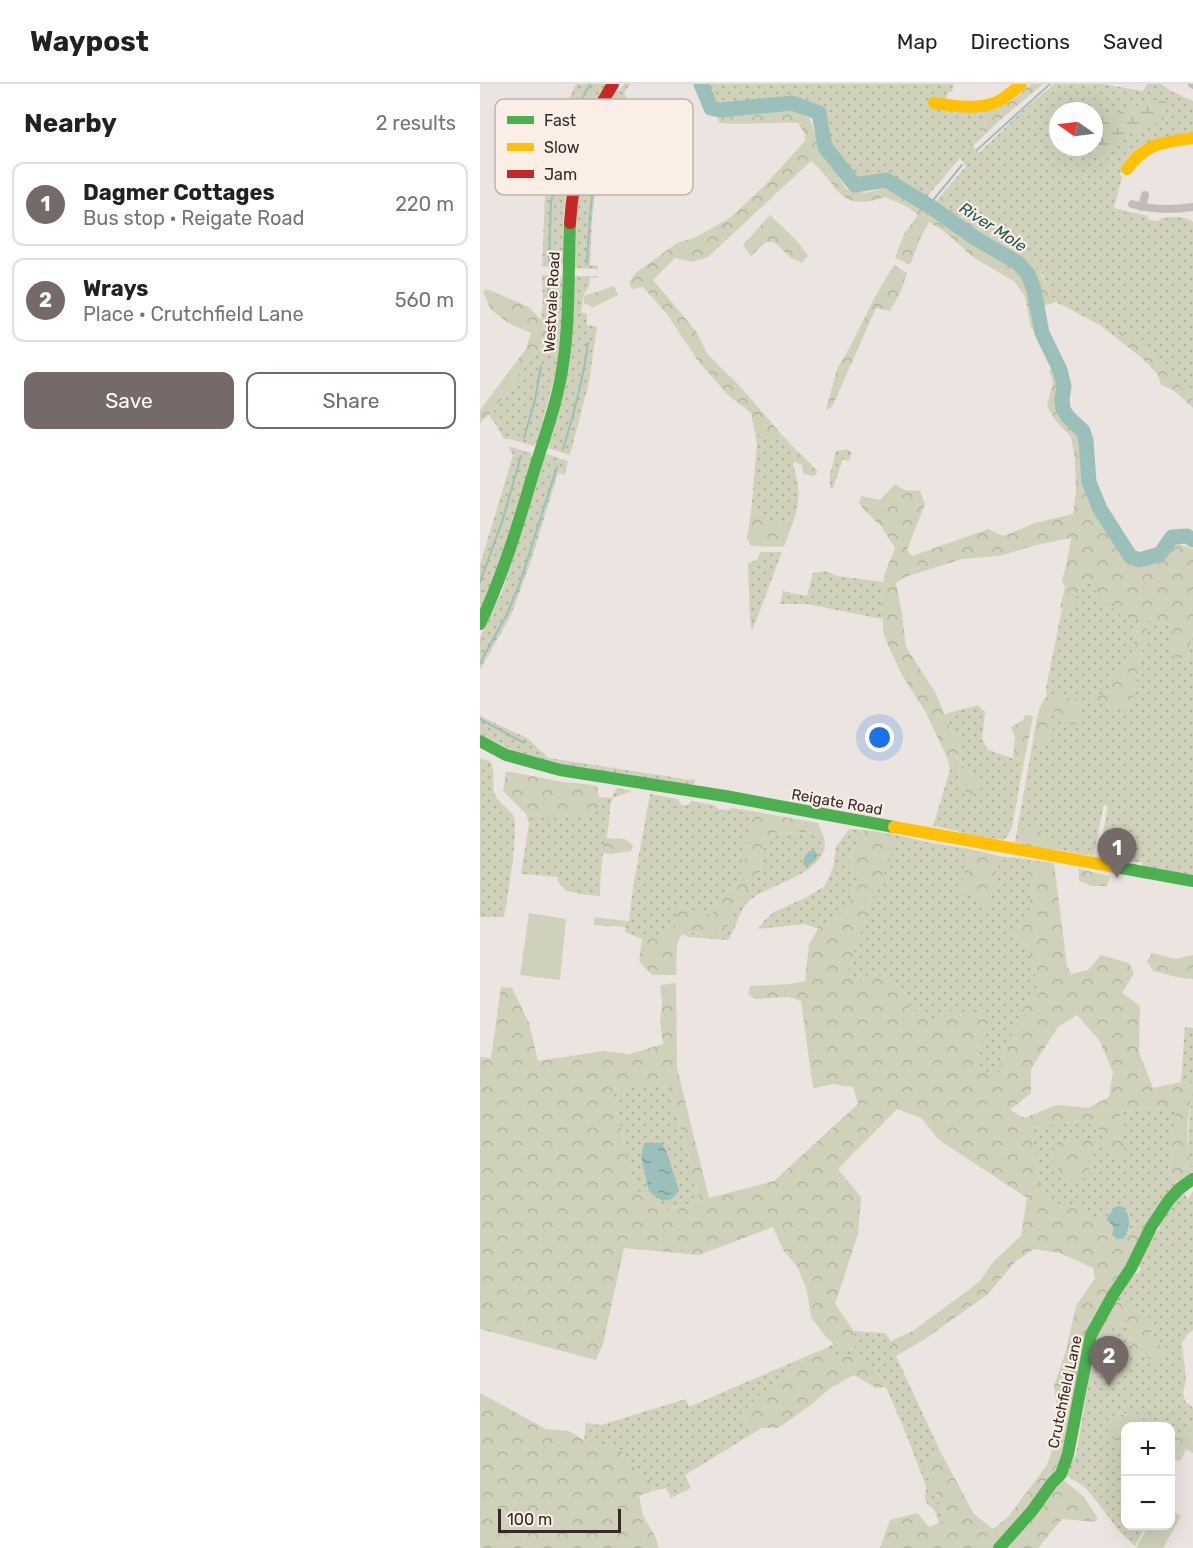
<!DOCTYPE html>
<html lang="en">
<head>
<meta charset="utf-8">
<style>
  :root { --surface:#fff; --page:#f6f6f6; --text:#202124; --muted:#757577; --line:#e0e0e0; --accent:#766a68 }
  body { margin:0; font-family:Rubik,sans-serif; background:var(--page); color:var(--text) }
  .controls { position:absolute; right:18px; bottom:18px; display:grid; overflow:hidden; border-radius:12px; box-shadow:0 6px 24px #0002 }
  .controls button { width:54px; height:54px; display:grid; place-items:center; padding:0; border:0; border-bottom:2px solid var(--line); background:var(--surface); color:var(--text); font:30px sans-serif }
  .compass { position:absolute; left:569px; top:18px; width:54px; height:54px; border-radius:50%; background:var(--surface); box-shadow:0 6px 24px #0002; rotate:284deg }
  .scale { position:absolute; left:18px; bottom:15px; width:123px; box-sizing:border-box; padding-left:6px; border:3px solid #362927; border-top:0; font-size:16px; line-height:21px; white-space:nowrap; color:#362927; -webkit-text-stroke:4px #faeee6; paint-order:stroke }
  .you { position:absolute; left:400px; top:654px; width:21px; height:21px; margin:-15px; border:4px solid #fff; border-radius:50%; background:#1a73e8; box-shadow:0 0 0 9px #1a73e833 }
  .badge { display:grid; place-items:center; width:39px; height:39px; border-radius:50%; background:var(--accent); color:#fff; font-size:20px; font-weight:700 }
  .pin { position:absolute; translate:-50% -50px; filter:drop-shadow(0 2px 3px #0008) }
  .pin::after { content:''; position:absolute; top:32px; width:21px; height:18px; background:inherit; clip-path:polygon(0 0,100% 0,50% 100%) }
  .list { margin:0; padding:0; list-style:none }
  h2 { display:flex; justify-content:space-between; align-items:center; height:78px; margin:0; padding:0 24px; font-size:26px }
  h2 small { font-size:20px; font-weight:400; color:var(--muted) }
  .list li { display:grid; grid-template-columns:39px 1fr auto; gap:18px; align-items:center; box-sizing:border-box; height:84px; margin:0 12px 12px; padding:0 12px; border:2px solid var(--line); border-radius:12px }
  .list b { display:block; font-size:22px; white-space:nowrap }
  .list p { margin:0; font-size:20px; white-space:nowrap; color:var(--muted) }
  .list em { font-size:20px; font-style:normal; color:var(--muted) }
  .actions { display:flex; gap:12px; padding:18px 24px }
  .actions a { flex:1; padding:14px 0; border:2px solid var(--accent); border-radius:12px; text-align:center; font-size:21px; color:var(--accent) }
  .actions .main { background:var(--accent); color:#fff }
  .map { position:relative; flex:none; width:713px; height:1464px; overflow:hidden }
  header { display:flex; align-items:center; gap:36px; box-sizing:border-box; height:84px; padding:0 30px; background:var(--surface); border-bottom:2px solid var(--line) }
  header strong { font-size:28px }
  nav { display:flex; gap:33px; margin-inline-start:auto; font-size:21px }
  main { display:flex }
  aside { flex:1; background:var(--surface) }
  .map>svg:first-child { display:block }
</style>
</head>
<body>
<header>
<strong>Waypost</strong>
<nav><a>Map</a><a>Directions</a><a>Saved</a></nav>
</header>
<main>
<aside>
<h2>Nearby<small>2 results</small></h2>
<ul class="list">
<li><span class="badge">1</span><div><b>Dagmer Cottages</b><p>Bus stop · Reigate Road</p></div><em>220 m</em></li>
<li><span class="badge">2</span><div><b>Wrays</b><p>Place · Crutchfield Lane</p></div><em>560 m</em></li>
</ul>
<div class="actions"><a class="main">Save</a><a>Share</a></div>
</aside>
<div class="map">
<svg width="713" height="1464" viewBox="0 0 713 1464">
  <defs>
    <pattern id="grass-dots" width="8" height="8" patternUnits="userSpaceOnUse" patternTransform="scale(1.5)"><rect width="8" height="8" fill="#d0d1ba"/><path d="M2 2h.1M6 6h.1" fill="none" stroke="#b3b3a0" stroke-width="1.8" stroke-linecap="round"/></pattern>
    <pattern id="forest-crowns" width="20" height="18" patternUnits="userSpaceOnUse" patternTransform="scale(1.5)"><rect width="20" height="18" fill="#d0d1ba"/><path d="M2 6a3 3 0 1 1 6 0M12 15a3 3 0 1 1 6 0" fill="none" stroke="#b3b3a0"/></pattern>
    <pattern id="wetland-marsh" width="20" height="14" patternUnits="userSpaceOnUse" patternTransform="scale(1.5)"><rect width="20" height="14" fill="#d0d1ba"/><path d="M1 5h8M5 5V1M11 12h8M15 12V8" fill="none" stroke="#b3b3a0"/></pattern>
    <pattern id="water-ripples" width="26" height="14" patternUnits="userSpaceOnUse" patternTransform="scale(1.5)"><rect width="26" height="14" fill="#9bbfba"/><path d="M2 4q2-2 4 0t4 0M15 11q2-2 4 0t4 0" fill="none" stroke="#7f9b97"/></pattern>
  </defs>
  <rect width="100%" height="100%" fill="#ece4e0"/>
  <g fill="url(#grass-dots)" fill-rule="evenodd">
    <path d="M96,0h32c-10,21 -22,41 -30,62 -15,37 -15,80 -15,119l-5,3 -16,-2 3,-71 6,-38 13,-37 -1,-9z"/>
    <path d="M144,0h6l-6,9 3,5 -14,21 -15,52 -6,48 -2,46 8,1v3l-23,-1 -3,-2 8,-94 16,-47 18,-34h5z"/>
    <path d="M226,0h248l-2,8h-4l-2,8 26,11h17l-7,19 -12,13 9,10 41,-40 34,-29h49l40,7 4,-7h14l10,7 22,10v32l-51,12 -16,15 -6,14 2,3 -8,31 33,8 2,4 9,1 4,-3c10,-1 23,-3 31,4v178l-55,-58 -21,-11 -2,6 -15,-12 -44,-23 -6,-8 -8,-20 -8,-15 -15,-6 -43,-26 -29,-21 -4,-13 23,-27 -6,-8 -35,41 -33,-23h-8l-22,5 -11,-5 -21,-26 -4,-11 -1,-25c-4,-3 -7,-7 -11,-10 -23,-14 -70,1 -98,0zM578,27h36v36h-36z"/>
    <path d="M62,191h17l4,3v33l-6,56 -20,76 -4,3 -23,-7h-6l-9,-16 -6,-8 5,-5 34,-48 21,-23 -1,-12 -7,-8 2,-16z"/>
    <path d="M94,192h24v2l-8,-1c0,13 -2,9 -6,18 -2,5 0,8 -3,14l1,3 5,2v11l10,2 -8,55 -19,73 -22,-7 -2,-3z"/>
    <path d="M275,349l21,8 7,-5 13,14c-6,19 1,21 2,37 2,12 -2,27 -6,38l-23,-1 -4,-10 -14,-2 6,-66z"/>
    <path d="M28,362l23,7 1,5 -36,115 -16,38v-46l33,-110z"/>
    <path d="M368,365l4,4 -3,8 -6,-2 -10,29h-3v-13l6,-24z"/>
    <path d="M67,370l21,7 -3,14 -7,-2 -27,88 -20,54 -31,55v-33l22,-45 42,-135z"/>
    <path d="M281,468h21l-30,79 -2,-10 -2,-58 9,-3z"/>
    <path d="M346,487l11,5 46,6 -2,22 1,15 -75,-15h-27l3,-13 24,5 6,-23z"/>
    <path d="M607,494l12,18 40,23 -9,43 -9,4 -16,30 -13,-1 -2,6 40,8 5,-19 13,-70 26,7 -3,29 17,3 5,-27v243l-51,-9v-4h-14l-4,-4 -6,-1 -4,2 -13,-2 -1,-9 8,-42 -4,-1 -11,51 -78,-14 22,-124 6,-17 4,-5 -1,-8 16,-79 9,2 9,-25z"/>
    <path d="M498,621l7,7 -3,27 6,11 36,12 -12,65 -5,10 -4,3 -39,-6 -7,-3 -24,-5 17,-56h9l2,17 12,-10 -18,-22 8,-6 -10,-15 -8,-20z"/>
    <path d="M0,631l4,3 43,20 22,20 142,22 4,-1 -1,5 -3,1 -124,-18 -47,-13 -40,-20z"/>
    <path d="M0,675l10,2c7,12 0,25 6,36 4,7 12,11 17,18 7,12 -6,85 -9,102h-24z"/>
    <path d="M106,700l11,2 2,11 13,1 4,-10 16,3 -19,7 -2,4c-2,11 -2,23 -4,33 -5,20 -7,41 -7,61l-20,-2 -15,-4 -7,-9v-4l-37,-3 8,-50 -3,-10 24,4 49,-21z"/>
    <path d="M170,710l28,5 3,6h7l4,-4 22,4 4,4 10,1 4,-2 19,3 -1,19 -11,55 -15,10 -12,19h-11l-22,-9 -4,23 -3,4 -15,6 -15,1 -17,-7 1,-11h3l4,-33z"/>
    <path d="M369,745l16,1 -17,29 10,17 -12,37 -28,16 -13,-5 -47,5 6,-8 10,-9 31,-14 20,-12 8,-18 3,-21z"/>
    <path d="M326,748l17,3c1,3 2,6 2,10 -3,29 -54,39 -74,54 -12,9 -14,29 -23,41l-39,-3 -7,-3c15,-5 29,4 43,-2l13,-30 23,-32 1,-21 8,-16z"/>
    <path d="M412,750l39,9 38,6 -8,42 17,7 6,13 8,-1 -2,-8 10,-46 32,4 -1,7 -1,49 -15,18 14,15 11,44 -34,54 -8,28 -23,-6 4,-23 10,-24h-52l-28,-14 -4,-18 -33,-19 -11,11 -14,-8 23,-71 14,-29 8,-22z"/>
    <path d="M705,943l8,1v139l-2,1 -4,-11 5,-74 -11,-1z"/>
    <path d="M187,999l20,68 12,50 -34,9 -30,-21 -22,-96 14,-7z"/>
    <path d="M673,1024l24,3 -9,60 9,10 -18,24 -17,31 -9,-7 -5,4 1,-13 -3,-10 -11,-3 -9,12 -15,3 -14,-14 -16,-2 -19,-17 -12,-61 49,-7h24l8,-8z"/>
    <path d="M713,1107v139l-6,5 -5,8 4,37 -3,12 2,9 8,7v45l-15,-18 -7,1 -1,-10h-25l-3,-9 -31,-6 2,24 10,12 2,-1 1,80h20l-11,20 -14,-13 -35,-45 -20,-13 4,-12 6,-8 12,-71 5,-1 4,-23 17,-35 13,-2 4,19h23l-4,-9 5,-5 -8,-11 -32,-18 19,-25 4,-1 3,-4 -3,-4 14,-32 4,-1 4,-4 -1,-4 10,-19 15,-12 4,6z"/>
    <path d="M374,1247l31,2 6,8 5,15 44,95 -15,13 21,56 -7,3 -5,-14 -6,-4 -3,-5 1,-14 -22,-57 -18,-42 -9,-16 -27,-16 -10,3 -14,-10 8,-4 7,6 14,-2z"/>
    <path d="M320,1275l1,7 -41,29 -19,19 11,20 -67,41 6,13 -20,10 -5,-10 -13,3 -2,-11 -21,-17 -8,-12 -38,-11 2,-17 15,2 85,-26 3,8z"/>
  </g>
  <g fill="url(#forest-crowns)" fill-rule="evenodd">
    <path d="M551,0h12l-44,37 -27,26 -2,-4 12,-13 7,-19c16,-4 29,-17 42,-27z"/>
    <path d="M298,24l19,3 13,8 12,35 15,20 9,15 19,4 23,-6c33,17 62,40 92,61 12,9 37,16 46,30 9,16 9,36 12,53l-7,-2 -6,-32 -10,-15 -42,-25 -28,-25 -16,-10 -9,17 -10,26 -15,-7 9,-24 14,-19 -10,-8 -23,-10c-49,16 -44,-11 -74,-36l-103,96 -17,5 -16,-4 -22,22 43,51 12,24 29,28 46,53 -7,5 -21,-8 -4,-20 -23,-18 -30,-34 -31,-47 -24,-27 -11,2 -3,-7 8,-10 40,-29 17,-5 36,-20 34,-32 41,-45v-7l-7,-11c-26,-1 -53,2 -79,0l-1,-7z"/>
    <path d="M463,109l4,13 29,21 43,26 15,6c8,14 12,31 22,43l-13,4c-5,-16 -10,-34 -22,-47 -7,-7 -20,-11 -28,-15 -21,-12 -40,-26 -59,-40z"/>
    <path d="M290,131l28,27 10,14 -6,7 -11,-5 -17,-16h-8l-15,14 -8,-11z"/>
    <path d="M414,181l13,8 -6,18 -11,20 -14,-3 -44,99 -6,3 11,-41 13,-22 27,-54z"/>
    <path d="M134,202l4,9 -26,13 -2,-3 -6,-1v-8z"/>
    <path d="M7,205l42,18 19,20 1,12 -21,23 -34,48 -14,13v-13l46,-61 5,-16 -21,-9 -19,-14 -8,-18z"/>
    <path d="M638,247l20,11 55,58v8l-20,-18 -12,-5 -3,-10 -16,-17 -27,-21z"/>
    <path d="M574,284l6,12 -3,19 2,16 20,20 3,12 2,33 10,31 16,18 10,21 13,13 11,1 17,-5 15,-16 17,6v83l-5,27 -17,-3 2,-29 -25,-6 -13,69 -5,20 -40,-9 2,-6h13l16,-30 9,-3 9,-43 -17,-2 -23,-21 -12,-18 -7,8 -9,25 -11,-3 5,-21 -3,-6 4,-15 5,-28 -35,7 -37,11 -37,3 -57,18 -9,6 6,31 4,33 29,45 18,42 10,15 -8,7 18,21 8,12 -6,5h-7l-7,-7 -2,-17h-9l-2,-10 -23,-49 -22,-34 -19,-41 -3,-32 3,-29 11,-27 -14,-22 -16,-15 -6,-8 2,-7 19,4 15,-16 9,6 16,1 5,13 -18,46 5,6 76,-27 15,7 32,-13 38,-9 3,-23 -1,-32 -4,-22 -16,-17 -8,-14 6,-24 -4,-11z"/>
    <path d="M316,366l9,8 13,14 -5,4 -10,-2 -1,-9 -10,-4z"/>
    <path d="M271,428l15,2 3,10 23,1 -8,22 -33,-1 -4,-8z"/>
    <path d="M567,612l34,3 -5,26 -14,-4 -8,-11 -6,2 6,15 -10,16h-11c3,-14 3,-36 14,-47z"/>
    <path d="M545,631l8,1 -9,46 -11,-4 2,-21 -4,-10 12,-7z"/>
    <path d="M26,688h6l50,10 24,2 13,13 -1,10 -11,8 -37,3 -24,-4 -23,-23z"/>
    <path d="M271,727l67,12 5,12 -17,-3 -36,1 -8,16 -1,21 -23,32 -13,30c-14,6 -28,-3 -43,2l-5,9 -1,32h-24l-13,-14 3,-22 15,-1 4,-9 11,2 3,-3 3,-23 23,9h10l13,-19 15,-10 11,-55z"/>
    <path d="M549,743l12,4 3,8 10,1 -1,6 -4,4 -27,-5 -2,-5 2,-9z"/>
    <path d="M385,746l27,4v18l-8,22 -14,29 -23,71 14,8 11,-11 33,19 4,18 28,14 15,-12 29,4 8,8 -10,24 -4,22 23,7 8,-28 20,-43 14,-11 -11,-44 -14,-15 5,-17 10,-1 1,-49 1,-7 22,3 13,103 4,8 17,-4 13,-15 28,8 5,10 -12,20 18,13 -1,46 14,36 28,-6 12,1c-3,27 -10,58 -2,85l2,-1v8l-13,9 -12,-13 8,-60 -23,-3 -35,4 8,17 -4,13 4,12 -7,4 -13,-12 -10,-25h-17l-49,7 12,61 19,17 16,2 14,13 15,-2 8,8 14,6 5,-4 9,7 -14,29 -31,50 -31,135 -11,23 29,24 14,22 -3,3 -33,-3 -24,29h-158l10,-28 27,-7 12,14 17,-7 -21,-56 15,-13 34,63 19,15 15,-12 39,-52 6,-18 6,-28 -5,-33 11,-32 11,-48 19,-28 -2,-10 -33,-15 -26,-4 -18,12 -28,33 -63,45 -29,17 -5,-15 22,-10 66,-49 15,-21 27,-25 6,-38 -88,-58 -18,-22 -24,-9 -59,60 23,28 -3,37 -23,70 19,27 1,17 -14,2 -16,-14 -14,-19 -4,-26 -9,-23 -15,-18 -10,-23 -74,28 -75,-7 -21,96 -7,16 -116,-31v-272l11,1 10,-71 11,1 17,35 9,38 65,-10 27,3 33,-10 -3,-22 2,-20 -2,-17 16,-2 1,85 32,130 65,-17 84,-77 -5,-17 -20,-3 -20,4 -12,-87 -12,-4 -34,2 -7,-5 2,-8 41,-2 14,-3 4,-37 9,-15 28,-16 12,-37 -10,-17zM597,931l22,25 14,32 -4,25 -21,11 -31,-3 -33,13 -14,-8 21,-17v-24l27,-42zM187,999l20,68 12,50 -34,9 -30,-21 -22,-96 14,-7z"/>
    <path d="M125,754l20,1 8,6 -2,6 -21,3 -7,-1z"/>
    <path d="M489,765l31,7 -10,46 2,9h-8l-6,-13 -17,-6z"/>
    <path d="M599,785l31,7 -3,10h-15l-13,-5z"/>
    <path d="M114,833l32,4 -1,6 -31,-2z"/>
    <path d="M672,869l23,6 18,-4v24c-14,0 -26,-5 -40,-8l-6,-10z"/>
    <path d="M590,1054l17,1 11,3 -9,20 1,15 -21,5 -17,-21 3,-14z"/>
    <path d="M635,1215l32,18 8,11 -5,5 4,9 13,7 -2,9 -11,2 -19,-7 -4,-11 -4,-19 -13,2 -17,35 -4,23 -5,1 -2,-4 6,-39z"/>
    <path d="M346,1264l14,10c3,-1 6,-3 10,-3 18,-2 29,19 36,32l-10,1 -22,-13 -22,12 -24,20 -30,21h-16l-10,6 -11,-20 19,-19 41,-29 -1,-7z"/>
    <path d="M0,1309l66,36 23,2 15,9 38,11 8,12 21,17 2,11 -14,5 4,20 12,20 4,12h-179z"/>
    <path d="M631,1327l15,4 7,-4 9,6 3,9h-19l-1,20 -2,1 -8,-4 -2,-8 -5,-1 -1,-11z"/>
    <path d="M703,1345l7,1 -9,16 5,4 -6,11 -9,-2 -1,-23 8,-1z"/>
  </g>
  <g fill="url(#wetland-marsh)">
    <path d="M593,17l16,10h-30l4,-8z"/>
    <path d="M684,17l3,1 -2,17 -46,20 -13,21 -4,-1 -13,-12h5v-33c13,7 28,-3 41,-8 9,-2 19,-3 29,-5z"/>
  </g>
  <g fill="#d0d1ba">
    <path d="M49,829l37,6 -6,61 -40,-5z"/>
    <path d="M712,1342l1,1v26l-13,-7z"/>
    <path d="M691,1426l10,6 -18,32h-27l12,-22h22z"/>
  </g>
  <g fill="url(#water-ripples)">
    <path d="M334,766l3,4v4l-9,8 -5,-1 1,-7 5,-7z"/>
    <path d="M164,1059h18l5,10 12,38 -7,8 -10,2 -13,-10 -8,-34z"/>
    <path d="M641,1122c11,8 10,24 2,33h-6l-5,-4 2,-8 -8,-8 9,-12z"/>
  </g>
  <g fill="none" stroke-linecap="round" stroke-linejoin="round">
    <g stroke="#9bbfba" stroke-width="2">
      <path d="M497,66l73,-66"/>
      <path d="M451,123l3,-8 28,-34"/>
      <path d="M69,178l2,-60 13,-54 10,-34 16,-30"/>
      <path d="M107,180c2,-44 5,-83 16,-126"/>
      <path d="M68,197l1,34"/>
      <path d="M44,354l11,-38 6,-34"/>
      <path d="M83,365c11,-35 20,-69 25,-106"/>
      <path d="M0,498l22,-60 19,-66"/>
      <path d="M0,579l27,-49 13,-31 37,-116"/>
      <path d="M0,635l44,24"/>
    </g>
    <path stroke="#9bbfba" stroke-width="15" d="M221,0l10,24 9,2 72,-7 27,10 6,34 30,38 31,-5 45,27 44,31 43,25 10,11 6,16 8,43 18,37 4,16 -2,13 1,10 5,8 15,14 3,10 3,41 11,27 30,47 9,4 21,-6 12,-17 15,-1 6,4"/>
    <g stroke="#c5bcb9" stroke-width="8">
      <path d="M712,0l1,1"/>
      <path d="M652,120c20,6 40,6 61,3"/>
      <path d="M662,123l3,-12"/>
    </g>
    <g stroke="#4caf50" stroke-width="12">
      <path d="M0,540c23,-49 38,-99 53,-150 11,-36 25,-73 30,-110 7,-47 5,-94 7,-141"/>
      <path d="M0,657l26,14 54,15 165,26 169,31"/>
      <path d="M636,783l77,14"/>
      <path d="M519,1464l33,-37 20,-28 9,-9 7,-20 23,-119 22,-40 18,-27 20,-41 18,-27 10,-11 14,-10"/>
    </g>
    <g stroke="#ffc107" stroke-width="12">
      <path d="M454,19c20,3 44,7 63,-1 9,-4 17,-12 24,-18"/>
      <path d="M647,85c20,-27 35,-26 66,-31"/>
      <path d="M414,743l222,40"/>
    </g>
    <path stroke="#c62828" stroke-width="12" d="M90,139c3,-50 16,-97 43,-139"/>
  </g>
  <g text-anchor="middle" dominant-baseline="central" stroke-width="4.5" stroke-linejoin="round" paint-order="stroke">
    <g font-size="15" fill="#362927" stroke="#faeee6">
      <text transform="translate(72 218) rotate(-87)">Westvale Road</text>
      <text transform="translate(357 718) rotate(10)">Reigate Road</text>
      <text transform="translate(585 1308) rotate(-78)">Crutchfield Lane</text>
    </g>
    <g font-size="16" font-style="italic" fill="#1c5852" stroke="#faeee6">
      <text transform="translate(513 143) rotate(33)">River Mole</text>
    </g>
  </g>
  <rect x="15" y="15" width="198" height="96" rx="9" fill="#faeee6" stroke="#bfb3ad" stroke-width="1.5"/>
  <rect x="27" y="32" width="27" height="8" fill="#4caf50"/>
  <rect x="27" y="59" width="27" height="8" fill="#ffc107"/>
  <rect x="27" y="86" width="27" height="8" fill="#c62828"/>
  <g font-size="16" fill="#362927">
    <text x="64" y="42">Fast</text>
    <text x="64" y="69">Slow</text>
    <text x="64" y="96">Jam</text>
  </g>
</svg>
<div class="controls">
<button>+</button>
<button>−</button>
</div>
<svg class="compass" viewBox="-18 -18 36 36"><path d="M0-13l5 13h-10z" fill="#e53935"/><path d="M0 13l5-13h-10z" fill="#757577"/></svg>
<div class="scale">100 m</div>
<div class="you"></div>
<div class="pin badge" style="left:637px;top:794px">1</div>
<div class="pin badge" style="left:629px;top:1302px">2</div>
</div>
</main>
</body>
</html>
